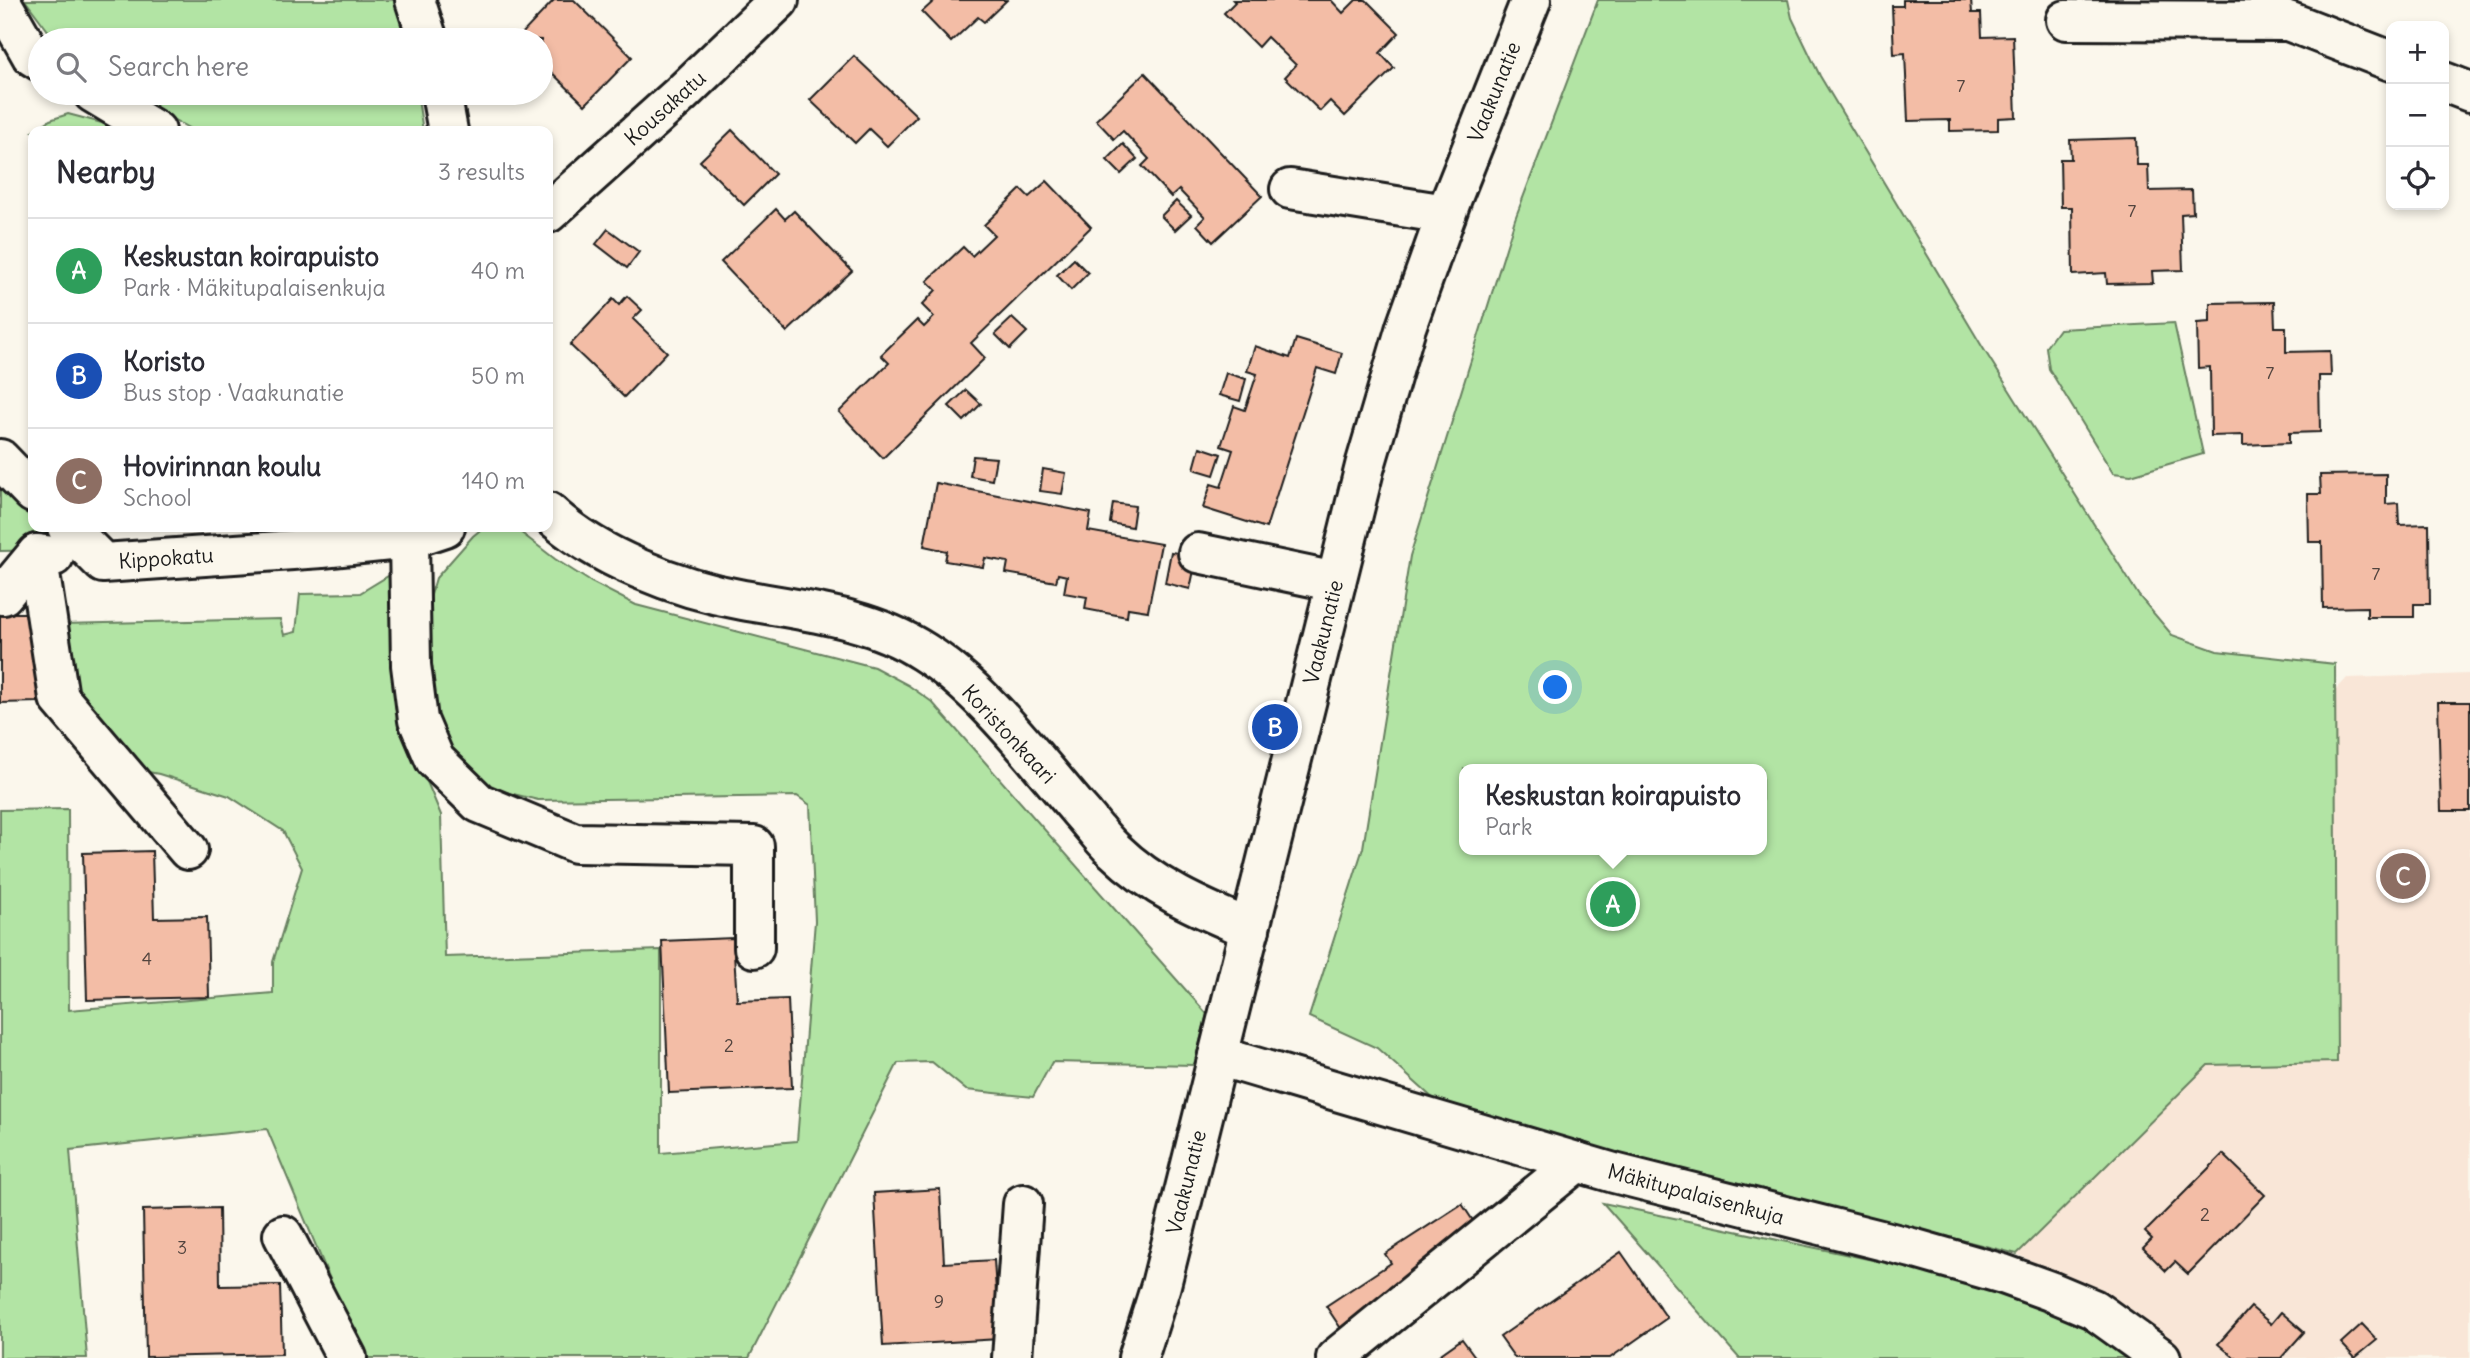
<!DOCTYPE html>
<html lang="en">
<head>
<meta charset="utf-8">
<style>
  :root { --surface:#fff; --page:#f2f2f3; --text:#2b2b33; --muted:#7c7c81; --line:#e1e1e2; --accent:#b45309 }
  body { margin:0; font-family:Delius,sans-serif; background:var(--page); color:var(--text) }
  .controls { position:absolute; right:21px; top:21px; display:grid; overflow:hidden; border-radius:14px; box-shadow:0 4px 10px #0003 }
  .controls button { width:63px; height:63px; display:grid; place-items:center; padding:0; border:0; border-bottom:2px solid var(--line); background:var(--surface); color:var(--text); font:35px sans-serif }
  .you { position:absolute; left:1556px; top:688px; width:24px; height:24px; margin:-18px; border:5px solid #fff; border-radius:50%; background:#1a73e8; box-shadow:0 0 0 10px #1a73e833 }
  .badge { display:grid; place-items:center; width:46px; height:46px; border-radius:50%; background:var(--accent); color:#fff; font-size:23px; font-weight:700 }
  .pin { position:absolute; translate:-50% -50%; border:4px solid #fff; box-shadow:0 2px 7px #0006 }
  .popup { position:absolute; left:1459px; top:764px; width:308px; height:91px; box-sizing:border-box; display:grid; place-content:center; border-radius:14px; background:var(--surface); filter:drop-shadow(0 2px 5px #0005); font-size:23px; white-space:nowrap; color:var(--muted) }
  .popup b { font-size:26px; color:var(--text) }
  .popup::after { content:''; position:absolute; left:50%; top:100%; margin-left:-14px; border:14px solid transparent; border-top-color:var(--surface) }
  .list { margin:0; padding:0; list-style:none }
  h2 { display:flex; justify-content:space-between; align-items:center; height:91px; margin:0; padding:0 28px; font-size:30px }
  h2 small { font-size:23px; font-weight:400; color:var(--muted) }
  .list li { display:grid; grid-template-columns:46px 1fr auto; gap:21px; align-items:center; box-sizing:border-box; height:105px; padding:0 28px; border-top:2px solid var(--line) }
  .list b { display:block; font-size:26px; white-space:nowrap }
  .list p { margin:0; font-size:23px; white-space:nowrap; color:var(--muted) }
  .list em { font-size:23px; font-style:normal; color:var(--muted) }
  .icon { flex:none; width:38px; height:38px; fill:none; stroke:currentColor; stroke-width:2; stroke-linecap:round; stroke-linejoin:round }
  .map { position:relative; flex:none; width:2470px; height:1358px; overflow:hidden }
  .search { position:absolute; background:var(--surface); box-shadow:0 4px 10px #0003; left:28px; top:28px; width:525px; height:77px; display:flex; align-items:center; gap:18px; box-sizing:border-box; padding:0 24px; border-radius:38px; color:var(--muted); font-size:26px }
  .panel { position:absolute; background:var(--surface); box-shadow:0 4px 10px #0003; left:28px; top:126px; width:525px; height:406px; border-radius:14px }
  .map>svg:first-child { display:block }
</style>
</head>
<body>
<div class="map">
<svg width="2470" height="1358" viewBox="0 0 2470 1358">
  <rect width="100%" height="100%" fill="#fbf7ec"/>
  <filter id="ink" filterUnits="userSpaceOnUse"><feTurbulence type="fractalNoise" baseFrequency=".0143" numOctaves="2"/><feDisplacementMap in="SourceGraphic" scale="14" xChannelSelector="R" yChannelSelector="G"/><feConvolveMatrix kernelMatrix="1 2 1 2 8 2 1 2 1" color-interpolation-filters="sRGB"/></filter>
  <g filter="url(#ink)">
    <path fill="#f9e6d7" d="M2470,674v684h-292l-83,-65 -78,-39 191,-189 129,-3 -2,-371 12,-13z"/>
    <g fill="#b2e4a4" stroke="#678060" stroke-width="2" fill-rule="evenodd">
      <path d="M25,0h371l10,40h-351z"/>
      <path d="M1598,0h190l4,18 28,58 163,272 156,248 33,39 45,16 118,13 2,398 -129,3 -191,189 -571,-144 -69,-62 -68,-31 54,-169 47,-292 105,-337zM1464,769h298v81h-298z"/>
      <path d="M127,93h290l6,38h-229z"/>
      <path d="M68,114l34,9 15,8h-83l16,-11z"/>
      <path d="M2174,323l29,131 -72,21 -18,-2 -64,-104 -3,-22 13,-18z"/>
      <path d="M0,484l33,36v7h7l21,23 -61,1z"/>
      <path d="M484,527l31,1 40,31 36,23 45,23 238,62 34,18 24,17 275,312 -13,51 -142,-3 -19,35 -67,-7 -34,-28 -34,1 -149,295h-386l-96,-229 -197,21 17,208h-87v-548l68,-1 1,201 204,-17v-31l29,-94 -19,-37 -54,-35 -70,-22 -43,-8 -50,-34 -3,-108 217,-5 4,16 12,-3 4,-38 60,-1 38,-23 17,183 26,62 4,142 216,-7v203l136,-12 18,-220 -5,-116 -13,-9 -259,4 -57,-14 -46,-38 -10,-133 11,-37 37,-42z"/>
      <path d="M1603,1203l397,84 73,28 59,43h-393z"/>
    </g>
    <g fill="#f3bda6" stroke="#1c1c1c" stroke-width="2">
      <path d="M554,0h20l58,57 -47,48 -44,-43v-22l-24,-1z"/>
      <path d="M935,0h72l-23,22 -6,-5 -27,25 -29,-30z"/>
      <path d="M1233,0h98l12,13 13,-13h10l33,33 -19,20 14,15 -49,48 -15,-15 -10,10 -35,-34 11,-12 -29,-28 -9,10 -34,-34 11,-11z"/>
      <path d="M1903,0h68l1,13h9l1,24 31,-1 3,81 -18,1v12l-48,1v-11l-42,1 -3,-68 -11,1 -2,-48h11z"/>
      <path d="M854,56l63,60 -30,30 -18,-17 -14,14 -45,-43z"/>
      <path d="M1145,73l117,123 -49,46 -16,-17 8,-8 -26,-27 -8,7 -29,-31 7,-7 -26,-28 -9,8 -18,-19z"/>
      <path d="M732,130l43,44 -31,31 -44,-44z"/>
      <path d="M2136,138l1,27h11l1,26 43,-1 1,23 -12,1 2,56 -31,1 1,12 -46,1 -1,-11 -33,2 -1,-68h-11l-1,-48h11l-1,-19z"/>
      <path d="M1123,144l14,15 -16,15 -14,-14z"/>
      <path d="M1047,181l44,46 -120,116 14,15 -102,100 -44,-46 50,-49 -8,-8 36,-35 7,7 10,-10 -12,-12 14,-15 -9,-9 36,-34 9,9 22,-21 -10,-10 37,-36 8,8z"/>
      <path d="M1176,201l15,14 -16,15 -14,-14z"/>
      <path d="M776,209l9,10 9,-8 58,60 -65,61 -66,-70z"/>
      <path d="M608,229l31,23 -12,16 -31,-24z"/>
      <path d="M1074,259l14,14 -17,17 -14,-15z"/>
      <path d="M627,296l15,14 -9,9 34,33 -43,45 -54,-52 43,-46 6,6z"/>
      <path d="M2274,302l1,25h11v25l44,-1 1,25h-12l1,56 -31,1v10l-46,2v-10l-32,1 -1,-69 -12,1 -1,-45 13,-1v-19z"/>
      <path d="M1012,318l15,14 -17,17 -15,-15z"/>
      <path d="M1296,339l46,14 -6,21 -19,-6 -51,160 -63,-20 8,-24 10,3 12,-37 -12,-4 13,-40 11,4 12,-36 -10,-3 8,-25 35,12z"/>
      <path d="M1226,373l20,6 -6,22 -21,-6z"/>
      <path d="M966,390l15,14 -17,17 -15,-15z"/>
      <path d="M1200,447l21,7 -7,21 -20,-6z"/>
      <path d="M973,456l23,2 -4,22 -22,-4z"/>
      <path d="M1043,469l23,4 -4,21 -22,-3z"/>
      <path d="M2386,474v30l12,-1 1,22 30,-1 1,80h-16v13h-47v-10l-44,1 -1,-66h-13l-1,-48h13l-1,-19z"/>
      <path d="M936,483l155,30 -3,18 73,13 -13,67 -20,-3 -1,9 -42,-8 2,-12 -23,-4 3,-17 -9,-2 -2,8 -50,-9 2,-11 -23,-4 -2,9 -38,-6 2,-10 -23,-5z"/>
      <path d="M1113,503l22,3 -3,21 -22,-4z"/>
      <path d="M1171,552l26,4 -7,33 -25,-6z"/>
      <path d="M0,613h37l1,89 -38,1z"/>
      <path d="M2438,702h32v109h-29z"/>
      <path d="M152,851l2,67 53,-1 2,80 -122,3 -4,-147z"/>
      <path d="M733,938l4,63 51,-2 4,89 -123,5 -7,-152z"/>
      <path d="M2223,1154l42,41 -77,79 -13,-12 -9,9 -23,-23 9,-9 -7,-7z"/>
      <path d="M940,1189l4,74 50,-3 5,79 -116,7 -9,-153z"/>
      <path d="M1462,1204l21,32 -135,103 -22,-33 65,-43 -6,-9z"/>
      <path d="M219,1208l1,78 60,-1 2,69 -136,3 -3,-147z"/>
      <path d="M1621,1252l46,66 -57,40h-95l-15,-21z"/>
      <path d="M2251,1307l20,17 10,-12 23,20 -23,26h-46l-17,-14z"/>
      <path d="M2362,1324l15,16 -22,18 -14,-15z"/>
      <path d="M1462,1339l14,19h-41z"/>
    </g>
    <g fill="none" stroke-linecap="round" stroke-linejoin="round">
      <defs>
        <g id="minor">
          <path d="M0,0l32,56 8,5"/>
          <path d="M415,0l13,40"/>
          <path d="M2066,20l222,1 103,40"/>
          <path d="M2444,82l26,10"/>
          <path d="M93,93l63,38"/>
          <path d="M441,93l7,38"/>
          <path d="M1290,189l156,25"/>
          <path d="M548,213l133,-119 98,-94"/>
          <path d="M0,459l33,34"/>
          <path d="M548,512c47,45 131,77 195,88 62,11 127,17 181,52 59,37 110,106 155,158 12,13 22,28 35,40 39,38 86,58 136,79"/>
          <path d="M67,527l36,36 219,-15 87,-9 36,-12"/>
          <path d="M405,527l4,12 2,126 7,55 17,40 44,43 96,40 179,3v102"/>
          <path d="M1198,553l138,29"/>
          <path d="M37,554l22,144 129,152"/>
          <path d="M3,595l34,-41 17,2"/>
          <path d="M1218,1056l396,117 298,75 91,26 47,17 43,18 68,49"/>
          <path d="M283,1235l64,123"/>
          <path d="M1012,1358l11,-154"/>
          <path d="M1138,1358l23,-73 204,-819 41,-139 46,-129 79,-198"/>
          <path d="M1336,1358l241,-196"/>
        </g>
      </defs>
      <use href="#minor" stroke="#1c1c1c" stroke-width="44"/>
      <use href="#minor" stroke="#fbf7ec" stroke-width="38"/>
    </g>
  </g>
  <g text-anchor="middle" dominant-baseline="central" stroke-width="5" stroke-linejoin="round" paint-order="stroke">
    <g font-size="18" fill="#52443e">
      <text x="1961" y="85">7</text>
      <text x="2132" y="210">7</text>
      <text x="2270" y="372">7</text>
      <text x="2376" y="573">7</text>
      <text x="147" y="958">4</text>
      <text x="729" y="1045">2</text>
      <text x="2205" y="1214">2</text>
      <text x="182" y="1247">3</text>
      <text x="939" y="1301">9</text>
    </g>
    <g font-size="21" fill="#1c1c1c" stroke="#fbf7ec">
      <text transform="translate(1494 92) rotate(-68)">Vaakunatie</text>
      <text transform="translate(665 108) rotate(-42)">Kousakatu</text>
      <text transform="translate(166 558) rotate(-4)">Kippokatu</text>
      <text transform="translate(1323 632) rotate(-76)">Vaakunatie</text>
      <text transform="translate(1009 734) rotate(47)">Koristonkaari</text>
      <text transform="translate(1186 1182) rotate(-76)">Vaakunatie</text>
      <text transform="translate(1696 1194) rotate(15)">Mäkitupalaisenkuja</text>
    </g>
  </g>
</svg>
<div class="controls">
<button>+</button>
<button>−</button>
<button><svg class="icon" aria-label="locate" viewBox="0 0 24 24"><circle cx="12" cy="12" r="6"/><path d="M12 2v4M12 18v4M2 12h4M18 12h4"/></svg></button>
</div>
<div class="you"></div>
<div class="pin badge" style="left:1613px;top:904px;background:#2e9e5b">A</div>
<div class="popup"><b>Keskustan koirapuisto</b>Park</div>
<div class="pin badge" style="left:1275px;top:727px;background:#1a4fb4">B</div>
<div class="pin badge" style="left:2403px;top:876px;background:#8d6e63">C</div>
<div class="search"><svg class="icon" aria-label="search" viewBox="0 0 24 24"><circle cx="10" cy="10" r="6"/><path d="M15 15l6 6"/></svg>Search here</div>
<section class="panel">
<h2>Nearby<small>3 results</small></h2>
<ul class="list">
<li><span class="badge" style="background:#2e9e5b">A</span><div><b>Keskustan koirapuisto</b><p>Park · Mäkitupalaisenkuja</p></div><em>40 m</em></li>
<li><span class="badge" style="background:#1a4fb4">B</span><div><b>Koristo</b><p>Bus stop · Vaakunatie</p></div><em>50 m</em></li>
<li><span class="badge" style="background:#8d6e63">C</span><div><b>Hovirinnan koulu</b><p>School</p></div><em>140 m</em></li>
</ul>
</section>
</div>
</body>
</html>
